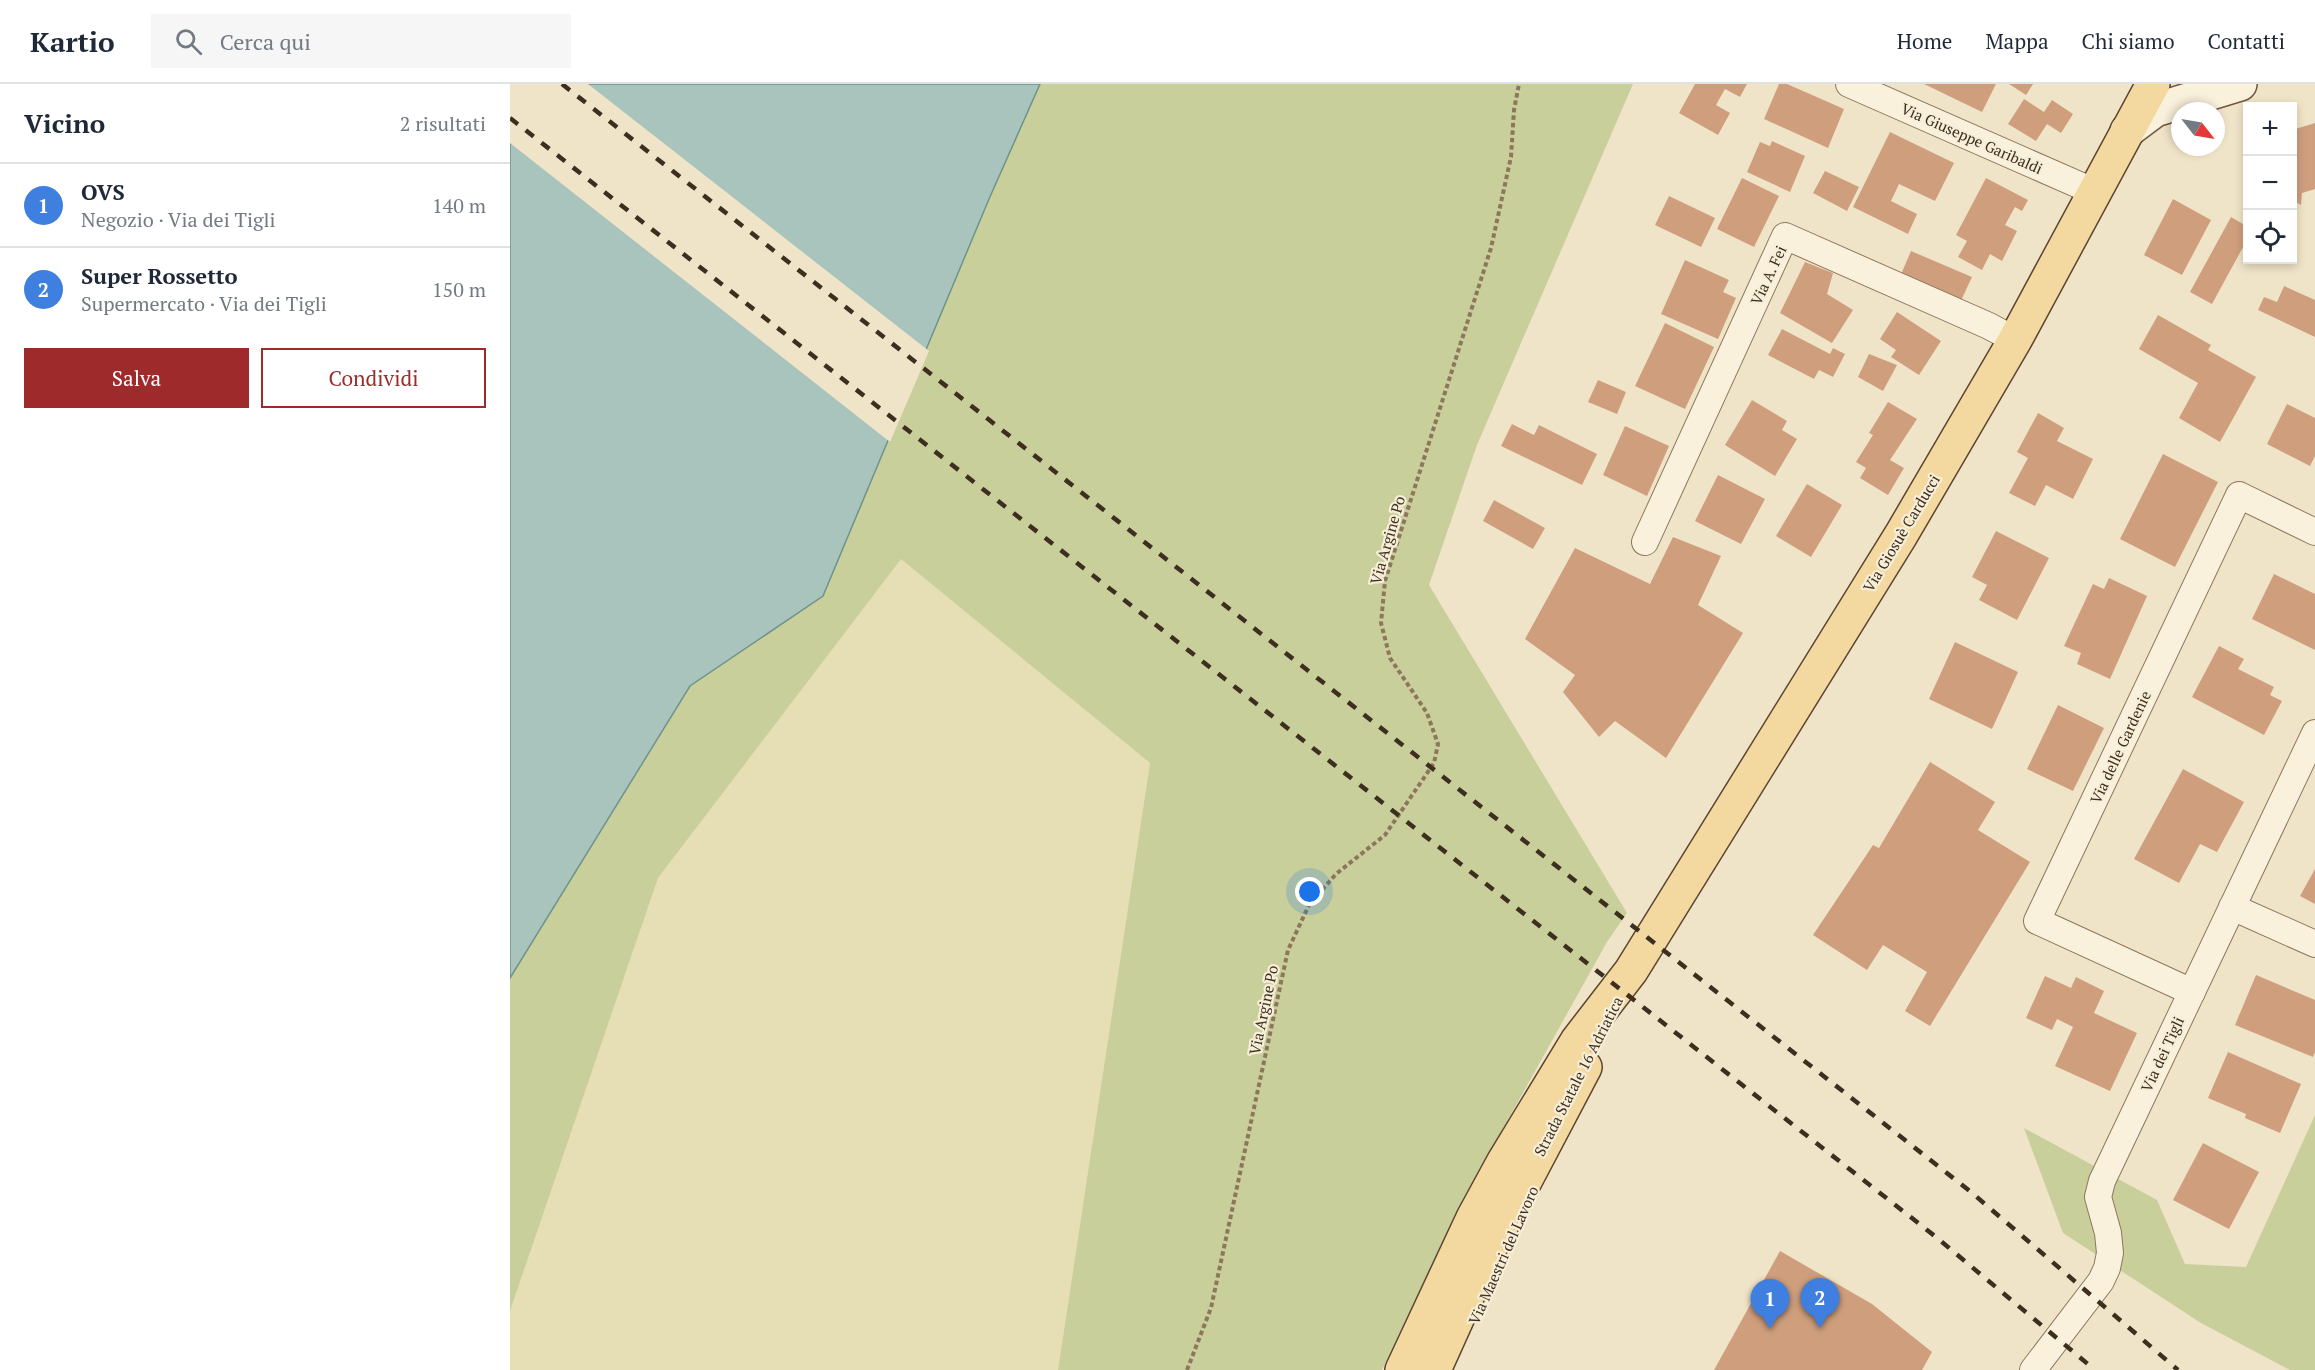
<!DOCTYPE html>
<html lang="it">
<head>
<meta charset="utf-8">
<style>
  :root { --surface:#fff; --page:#f6f6f7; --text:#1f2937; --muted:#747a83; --line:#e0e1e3; --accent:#9e2a2b }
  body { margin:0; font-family:"PT Serif",serif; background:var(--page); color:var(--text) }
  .controls { position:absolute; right:18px; top:18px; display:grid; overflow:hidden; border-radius:0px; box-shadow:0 3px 9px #0003 }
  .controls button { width:54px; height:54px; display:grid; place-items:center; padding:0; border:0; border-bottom:2px solid var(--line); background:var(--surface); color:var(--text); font:30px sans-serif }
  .compass { position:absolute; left:1661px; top:18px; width:54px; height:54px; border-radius:50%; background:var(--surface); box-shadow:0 3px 9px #0003; rotate:121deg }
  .you { position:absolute; left:800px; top:808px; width:21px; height:21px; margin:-15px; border:4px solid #fff; border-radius:50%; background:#1a73e8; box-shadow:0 0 0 9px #1a73e833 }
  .badge { display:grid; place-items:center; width:39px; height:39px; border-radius:50%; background:var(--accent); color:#fff; font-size:20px; font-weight:700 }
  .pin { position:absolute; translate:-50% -50px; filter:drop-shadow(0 2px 3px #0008) }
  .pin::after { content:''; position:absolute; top:32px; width:21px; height:18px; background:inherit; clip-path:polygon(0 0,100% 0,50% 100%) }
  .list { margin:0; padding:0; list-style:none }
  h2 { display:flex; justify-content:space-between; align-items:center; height:78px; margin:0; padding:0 24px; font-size:26px }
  h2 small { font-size:20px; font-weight:400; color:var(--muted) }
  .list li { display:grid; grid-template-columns:39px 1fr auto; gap:18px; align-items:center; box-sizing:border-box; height:84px; padding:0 24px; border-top:2px solid var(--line) }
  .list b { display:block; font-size:22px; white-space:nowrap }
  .list p { margin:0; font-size:20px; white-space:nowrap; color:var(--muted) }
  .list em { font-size:20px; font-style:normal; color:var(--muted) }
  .actions { display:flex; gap:12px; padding:18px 24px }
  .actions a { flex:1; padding:14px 0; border:2px solid var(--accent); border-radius:0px; text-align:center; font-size:21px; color:var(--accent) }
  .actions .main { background:var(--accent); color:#fff }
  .icon { flex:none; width:33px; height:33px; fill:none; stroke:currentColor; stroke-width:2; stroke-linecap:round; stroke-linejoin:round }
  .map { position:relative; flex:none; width:1805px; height:1286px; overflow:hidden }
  header { display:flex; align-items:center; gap:36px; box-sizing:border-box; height:84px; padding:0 30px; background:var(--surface); border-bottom:2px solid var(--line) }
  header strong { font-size:28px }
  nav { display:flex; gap:33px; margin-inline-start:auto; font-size:21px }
  .search { width:420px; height:54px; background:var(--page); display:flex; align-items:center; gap:15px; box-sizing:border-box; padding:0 21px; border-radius:0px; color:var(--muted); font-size:22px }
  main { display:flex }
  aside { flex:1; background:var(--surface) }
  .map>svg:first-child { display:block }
</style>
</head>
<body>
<header>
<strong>Kartio</strong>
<div class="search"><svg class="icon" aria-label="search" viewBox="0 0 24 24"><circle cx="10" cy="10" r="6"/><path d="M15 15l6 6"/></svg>Cerca qui</div>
<nav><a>Home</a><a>Mappa</a><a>Chi siamo</a><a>Contatti</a></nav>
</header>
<main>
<aside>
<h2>Vicino<small>2 risultati</small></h2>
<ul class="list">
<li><span class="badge" style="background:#3f7fe0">1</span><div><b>OVS</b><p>Negozio · Via dei Tigli</p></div><em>140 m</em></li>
<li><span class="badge" style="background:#3f7fe0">2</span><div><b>Super Rossetto</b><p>Supermercato · Via dei Tigli</p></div><em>150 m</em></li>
</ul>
<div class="actions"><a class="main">Salva</a><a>Condividi</a></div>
</aside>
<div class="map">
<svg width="1805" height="1286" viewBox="0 0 1805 1286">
  <rect width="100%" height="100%" fill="#f0e4c8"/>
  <path fill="#e6deb5" d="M391,474l249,205 -92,607h-548v-59l148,-433z"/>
  <g fill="#c9cf9b">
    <path d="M530,0h593l-156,361 -48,140 198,328 -20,29 -151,271 -74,157h-324l92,-607 -249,-204 -243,319 -148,433v-333l180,-292 133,-90 166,-397z"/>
    <path d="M1805,1031v255h-25l-89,-47 -138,-90 -39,-105 133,72 28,64 61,3z"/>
  </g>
  <path fill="#a9c4bc" stroke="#6f938a" stroke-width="1.5" d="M0,0h530l-51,115 -166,397 -133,90 -180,292z"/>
  <path fill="#f0e4c8" d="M0,0h78l341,267 -39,91 -380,-299z"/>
  <g fill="#cf9f7d">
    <path d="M1185,0h52l-7,13 -15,-8 -9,16 14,8 -12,22 -39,-22z"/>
    <path d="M1269,0h8l57,25 -16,39 -64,-29z"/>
    <path d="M1414,0h72l-14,28z"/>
    <path d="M1499,0h24l-7,11z"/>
    <path d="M1514,15l20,13 8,-12 21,14 -12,19 -14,-9 -11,17 -28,-17z"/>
    <path d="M1805,39v66l-13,4 -1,12 -9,-5v-70z"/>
    <path d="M1380,48l64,31 -19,38 -36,-17 -8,17 26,13 -9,20 -55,-27z"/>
    <path d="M1262,57l33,15 -15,36 -43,-20 13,-30 10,4z"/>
    <path d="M1315,87l34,16 -12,24 -34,-18z"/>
    <path d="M1232,94l37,18 -25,51 -37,-18z"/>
    <path d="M1476,94l42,22 -6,11 -7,-4 -10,18 12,6 -15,30 -12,-7 -8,16 -24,-13 9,-16 -11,-6z"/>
    <path d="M1159,112l46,22 -14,29 -46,-22z"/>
    <path d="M1663,115l38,21 -29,55 -38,-20z"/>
    <path d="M1721,133l17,10v11l-36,66 -22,-12z"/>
    <path d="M1401,167l61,26 -13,28 -60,-26z"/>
    <path d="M1175,176l44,20 -6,12 13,6 -18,41 -57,-25z"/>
    <path d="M1295,178l28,11 -6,21 26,16 -21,33 -52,-30z"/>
    <path d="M1774,202l31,14v37l-57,-27 6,-13 13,5z"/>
    <path d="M1387,228l44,29 -22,34 -28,-18 5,-7 -16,-11z"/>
    <path d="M1648,231l53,30 -3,5 48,27 -36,65 -41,-24 19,-35 -59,-34z"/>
    <path d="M1155,239l49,24 -29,62 -50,-23z"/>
    <path d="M1272,245l48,25 3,-6 12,6 -12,23 -14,-7 -5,9 -46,-24z"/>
    <path d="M1359,270l28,11 -14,26 -25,-14z"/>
    <path d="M1088,296l28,12 -9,22 -29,-12z"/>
    <path d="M1242,316l35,21 -5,9 15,9 -22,37 -50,-31z"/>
    <path d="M1378,318l29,17 -27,41 14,8 -16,27 -28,-17 6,-10 -10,-6 17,-27 -4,-2z"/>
    <path d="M1777,320l28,14v38l-5,10 -43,-22z"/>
    <path d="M1528,329l26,15 -7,13 36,18 -20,40 -27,-14 -11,21 -26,-13 19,-35 -11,-6z"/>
    <path d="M1002,340l22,11 5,-10 58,29 -15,31 -81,-39z"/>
    <path d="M1115,342l44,20 -22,50 -44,-21z"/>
    <path d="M1653,370l55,28 -43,85 -55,-28z"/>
    <path d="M1208,391l47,24 -24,45 -46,-23z"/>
    <path d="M1297,400l35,21 -31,52 -35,-21z"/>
    <path d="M984,416l51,28 -12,21 -50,-28z"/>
    <path d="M1486,447l53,27 -32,62 -38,-20 8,-15 -15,-8z"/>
    <path d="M1163,453l48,19 -23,49 45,28 -77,125 -51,-37 -16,16 -36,-45 12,-17 -50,-36 50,-91 75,36z"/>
    <path d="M1764,490l41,20v56l-63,-31z"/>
    <path d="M1599,494l38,18 -37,83 -33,-15 4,-11 -17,-7 29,-62 11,5z"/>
    <path d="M1445,558l63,30 -26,57 -63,-30z"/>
    <path d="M1709,562l25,13 -6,10 36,18 -4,8 12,6 -18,34 -72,-38z"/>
    <path d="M1548,621l46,23 -31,63 -46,-22z"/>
    <path d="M1420,678l65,40 -17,28 52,32 -100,164 -25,-15 22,-39 -44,-27 -16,25 -54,-35 60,-90 6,3z"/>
    <path d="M1673,685l61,33 -27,50 -17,-8 -21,39 -45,-24z"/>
    <path d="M1805,785v35l-15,-8z"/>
    <path d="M1746,891l59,25v52l-2,5 -78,-32z"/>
    <path d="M1535,892l26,12 5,-11 28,14 -10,22 43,20 -27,58 -55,-25 18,-39 -16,-8 -5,11 -26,-12z"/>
    <path d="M1718,968l73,32 -21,49 -35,-15 1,-4 -38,-16z"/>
    <path d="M1693,1059l56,29 -30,57 -56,-29z"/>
    <path d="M1270,1167l92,53 60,48 -10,18h-208z"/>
  </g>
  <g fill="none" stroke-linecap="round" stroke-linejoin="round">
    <defs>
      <g id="minor">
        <path d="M1339,0l246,108"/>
        <path d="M1135,458l140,-306 204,90 26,14"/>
        <path d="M1722,823l83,37"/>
        <path d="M1682,908l-155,-71 202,-426 76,37"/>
        <path d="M1523,1286l68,-89 6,-13 3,-15 -2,-20 -10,-36 4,-16 213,-448"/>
      </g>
      <path id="secondary" d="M1617,47l28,-21 85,-26"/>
      <g id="primary">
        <path d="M892,1286l71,-152 31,-57 73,-120 54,-70 270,-436 114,-195 138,-256"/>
        <path d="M924,1286l50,-111 101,-192"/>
      </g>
    </defs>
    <use href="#minor" stroke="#8d765c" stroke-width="28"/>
    <use href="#secondary" stroke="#6f573f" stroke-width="36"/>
    <use href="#primary" stroke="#5b4430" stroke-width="36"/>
    <path stroke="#8d765c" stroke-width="4" stroke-dasharray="4.5 3" stroke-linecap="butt" d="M677,1286l24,-62 77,-358 21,-45 27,-31 49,-39 49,-72 4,-19 -11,-31 -37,-55 -9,-35 4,-42 106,-333 20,-91 3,-47 5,-26"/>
    <use href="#minor" stroke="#faf1dc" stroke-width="26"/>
    <use href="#secondary" stroke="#faf1dc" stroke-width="33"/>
    <use href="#primary" stroke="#f3d9a0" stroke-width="33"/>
    <g stroke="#3d2e20" stroke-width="4.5" stroke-dasharray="10 10" stroke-linecap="butt">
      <path d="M52,0l1409,1108 207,178"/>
      <path d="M0,34l1426,1119 159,133"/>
    </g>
  </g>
  <g text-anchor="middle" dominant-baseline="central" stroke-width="4.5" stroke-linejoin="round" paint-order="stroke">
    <g font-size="15" fill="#3d2e20" stroke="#f7eed8">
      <text transform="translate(1462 54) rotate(24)">Via Giuseppe Garibaldi</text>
      <text transform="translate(1258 191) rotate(-65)">Via A. Fei</text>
      <text transform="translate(1391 449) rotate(-59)">Via Giosuè Carducci</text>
      <text transform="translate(877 456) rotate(-74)">Via Argine Po</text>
      <text transform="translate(1610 663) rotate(-65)">Via delle Gardenie</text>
      <text transform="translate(753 926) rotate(-78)">Via Argine Po</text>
      <text transform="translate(1652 970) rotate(-65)">Via dei Tigli</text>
      <text transform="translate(1068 992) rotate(-63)">Strada Statale 16 Adriatica</text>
      <text transform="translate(993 1171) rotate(-66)">Via Maestri del Lavoro</text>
    </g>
  </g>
</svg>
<div class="controls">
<button>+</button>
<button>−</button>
<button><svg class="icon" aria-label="locate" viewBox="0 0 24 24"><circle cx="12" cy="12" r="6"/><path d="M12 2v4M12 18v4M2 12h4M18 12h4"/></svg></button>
</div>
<svg class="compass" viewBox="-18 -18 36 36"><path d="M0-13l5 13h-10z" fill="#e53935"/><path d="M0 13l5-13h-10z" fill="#747a83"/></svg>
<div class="you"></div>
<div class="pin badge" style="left:1260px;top:1245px;background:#3f7fe0">1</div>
<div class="pin badge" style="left:1310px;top:1244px;background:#3f7fe0">2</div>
</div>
</main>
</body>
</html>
